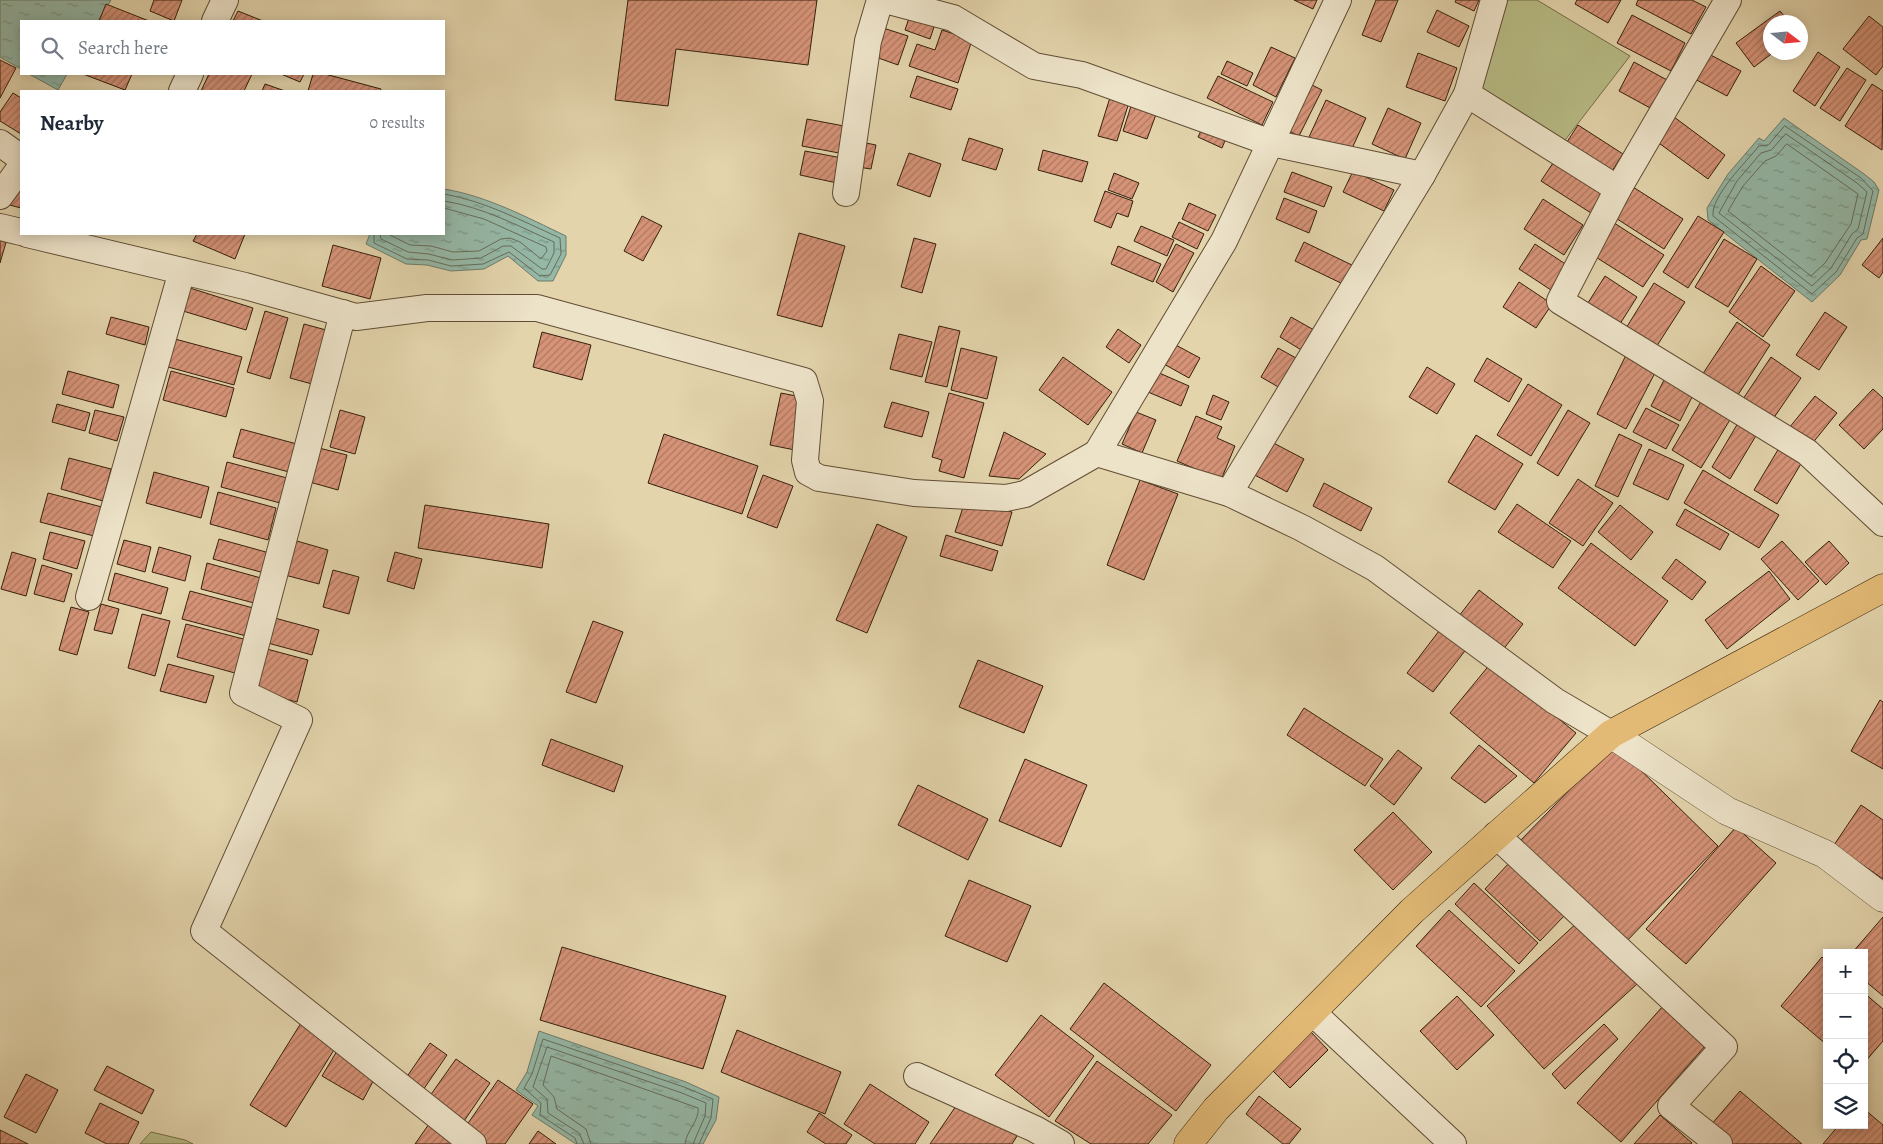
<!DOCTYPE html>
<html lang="en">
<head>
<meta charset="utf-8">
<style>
  :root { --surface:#fff; --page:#f6f6f7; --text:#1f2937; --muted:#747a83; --line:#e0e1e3 }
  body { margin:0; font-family:Alegreya,serif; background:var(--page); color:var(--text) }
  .controls { position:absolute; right:15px; bottom:15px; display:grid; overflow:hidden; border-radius:0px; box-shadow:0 2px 12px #0003 }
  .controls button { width:45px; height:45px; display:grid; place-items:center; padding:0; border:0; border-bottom:1px solid var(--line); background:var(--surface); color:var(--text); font:25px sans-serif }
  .compass { position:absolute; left:1763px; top:15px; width:45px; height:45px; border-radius:50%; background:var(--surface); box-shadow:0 2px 12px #0003; rotate:106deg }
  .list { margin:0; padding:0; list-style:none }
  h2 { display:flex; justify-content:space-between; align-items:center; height:65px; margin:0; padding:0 20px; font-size:21px }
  h2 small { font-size:16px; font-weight:400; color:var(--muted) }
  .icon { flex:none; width:28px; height:28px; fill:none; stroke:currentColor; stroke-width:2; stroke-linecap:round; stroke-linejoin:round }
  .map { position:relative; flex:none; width:1883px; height:1144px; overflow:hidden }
  .search { position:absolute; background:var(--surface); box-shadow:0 2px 12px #0003; left:20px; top:20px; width:425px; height:55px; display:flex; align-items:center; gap:12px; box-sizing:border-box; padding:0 18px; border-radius:0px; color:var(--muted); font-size:19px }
  .panel { position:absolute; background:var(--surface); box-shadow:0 2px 12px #0003; left:20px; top:90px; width:425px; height:145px; border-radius:0px }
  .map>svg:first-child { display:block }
</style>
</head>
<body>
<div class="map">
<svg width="1883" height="1144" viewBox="0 0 1883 1144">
  <defs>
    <pattern id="water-ripples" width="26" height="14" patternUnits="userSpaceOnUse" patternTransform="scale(1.25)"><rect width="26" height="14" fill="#95b8a7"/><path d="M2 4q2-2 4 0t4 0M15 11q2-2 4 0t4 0" fill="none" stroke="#7a9586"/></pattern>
    <pattern id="building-hatch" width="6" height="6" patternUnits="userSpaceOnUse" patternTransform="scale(1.25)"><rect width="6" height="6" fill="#d69378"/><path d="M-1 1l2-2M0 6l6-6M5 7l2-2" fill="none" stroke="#ae7861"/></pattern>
  </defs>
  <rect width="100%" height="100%" fill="#e3d4ac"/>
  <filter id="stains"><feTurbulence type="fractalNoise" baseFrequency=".004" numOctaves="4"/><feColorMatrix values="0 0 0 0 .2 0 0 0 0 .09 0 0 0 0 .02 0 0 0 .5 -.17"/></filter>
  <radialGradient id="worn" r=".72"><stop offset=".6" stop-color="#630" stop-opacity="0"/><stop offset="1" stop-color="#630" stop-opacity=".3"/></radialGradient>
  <g fill="#b8bc86" stroke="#776e49">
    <path d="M1502,0h35l93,56 -71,92 -88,-55z"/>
    <path d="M151,1132l34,8 8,4h-53z"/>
  </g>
  <g fill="url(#water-ripples)" stroke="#6f7b69">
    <path d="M0,0h111l-13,21h-77v48l-21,-12z"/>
    <path d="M29,74h38l-9,16z"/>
    <path d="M1784,118l80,56 10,8 5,8 -12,49 -6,1 -21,35 -28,27 -104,-82 -1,-12 21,-34 31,-36 5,3z"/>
    <path d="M444,189c43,7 82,28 122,47v19l-13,26h-15l-30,-25 -24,13 -33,2 -24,-6 -21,-1 -40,-20 4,-10h74z"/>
    <path d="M539,1031l147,51 33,15 -3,23 -13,24h-127l-44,-29 6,-9 -22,-16 11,-18z"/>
  </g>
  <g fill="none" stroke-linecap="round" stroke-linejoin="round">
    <g stroke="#666c5a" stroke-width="1">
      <path d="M1785,126l76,52 12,13 -10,43 -6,4 -21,34 -24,22 -99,-78c-2,-20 33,-54 46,-70l9,-1z"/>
      <path d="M1786,134l71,49 10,9 -9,37 -6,5 -21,34 -19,18 -93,-73 18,-32 24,-28 10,-3z"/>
      <path d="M1787,144l71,50 -7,30 -26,39 -14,13 -83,-65 15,-25 22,-25 11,-5z"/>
      <path d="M374,234v9l33,16 21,1 23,6 32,-2 26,-12 31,24 10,-1 11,-21 -1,-16c-38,-17 -75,-37 -116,-44"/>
      <path d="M380,234l1,5 27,13 21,2 23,6 29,-2 22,-12h8l31,23h4l8,-16v-11c-36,-16 -71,-35 -110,-41"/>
      <path d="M388,234l22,11 21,1 22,6 26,-1 22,-12 9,-1 10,4 21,17 6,-8 -1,-4 -62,-28 -40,-11"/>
      <path d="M577,1144l-2,-6 -35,-23 1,-12 -17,-15 8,-14 11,-35 141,48 29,12 -2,19 -12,26"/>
      <path d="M584,1144l-5,-11 -31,-20 -1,-14 -14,-12 14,-40 135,46 24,10 -1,13 -12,28"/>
      <path d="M591,1144l-5,-15 -29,-20 -3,-12 -11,-12 8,-29 147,52c2,12 -12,23 -13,36"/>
    </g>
  </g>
  <g fill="url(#building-hatch)" stroke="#36200c">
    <path d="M154,0h28l-8,21 -24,-10z"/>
    <path d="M628,0h189l-9,65 -132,-16 -8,57 -53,-6z"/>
    <path d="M1294,0h23l-4,9z"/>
    <path d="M1376,0h22l-17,42 -19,-7z"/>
    <path d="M1456,0h23l-5,11 -19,-9z"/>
    <path d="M1577,0h44l-13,23 -33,-19z"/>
    <path d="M1638,0h54l14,7 -15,27 -55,-29z"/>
    <path d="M106,4l43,17h-50z"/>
    <path d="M1437,10l32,16 -10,21 -32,-15z"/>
    <path d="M238,11l25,10h-30z"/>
    <path d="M1780,11l9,11h-19v30h4l-20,15 -18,-24z"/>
    <path d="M911,12l25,9 -6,18 -25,-9z"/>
    <path d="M1632,15l53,28 -14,28 -54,-28z"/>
    <path d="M1869,16l14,11v39l-7,9 -33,-26z"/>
    <path d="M880,27l28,9 -10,29 -28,-10z"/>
    <path d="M942,30l30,10 -14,43 -49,-17 8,-22 18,6z"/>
    <path d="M1271,47l24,11 -19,39 -23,-12z"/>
    <path d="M1705,52l36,19 -14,25 -36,-19z"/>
    <path d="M1818,52l22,15 -25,39 -22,-15z"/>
    <path d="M1418,53l39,15 -12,33 -39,-14z"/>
    <path d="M0,60l16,8 -16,30z"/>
    <path d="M1227,61l26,12 -6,13 -26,-12z"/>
    <path d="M1634,62l33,18 -15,29 -33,-18z"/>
    <path d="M1847,68l19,12 -26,41 -20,-13z"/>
    <path d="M83,74h49l-7,16z"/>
    <path d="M209,74h43l-8,17h-43z"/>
    <path d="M281,74h23l-4,8z"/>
    <path d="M313,74h12l56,15 -1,2h-72z"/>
    <path d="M917,76l41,13 -7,21 -41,-13z"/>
    <path d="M1218,76l55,26 -11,23 -55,-27z"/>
    <path d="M1304,81l18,9 -23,46 -18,-9z"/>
    <path d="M265,84l20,7h-23z"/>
    <path d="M1872,84l11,7 -1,59 -37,-24z"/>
    <path d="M1112,91l19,5 -14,45 -19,-5z"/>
    <path d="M13,93l8,5v36l-21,-13v-9z"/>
    <path d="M1133,100l25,9 -11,30 -24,-8z"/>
    <path d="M1326,100l40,18 -17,37 -40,-18z"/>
    <path d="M1388,108l33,15 -16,36 -33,-15z"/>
    <path d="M1670,114l55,41 -17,24 -56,-41z"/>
    <path d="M807,119l37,7 -5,27 -37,-7z"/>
    <path d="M1206,120l23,11 -7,17 -24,-11z"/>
    <path d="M1578,125l45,29 -15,23 -45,-29z"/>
    <path d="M969,138l34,11 -7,21 -34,-10z"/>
    <path d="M856,141l20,4 -5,24 -20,-3z"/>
    <path d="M1043,150l45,12 -6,20 -44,-12z"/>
    <path d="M805,151l37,7 -5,25 -37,-8z"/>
    <path d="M909,153l32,11 -11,33 -33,-12z"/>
    <path d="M1557,157l49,31 -15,25 -50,-32z"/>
    <path d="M1353,171l41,19 -10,21 -41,-19z"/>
    <path d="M1292,172l40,15 -8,20 -40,-15z"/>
    <path d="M21,173v35l-19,-5z"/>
    <path d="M1114,173l25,10 -7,16 -24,-9z"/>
    <path d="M1633,187l50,32 -19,30 -50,-32z"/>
    <path d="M1105,191l28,10 -5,16 -11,-4 -6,15 -17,-7z"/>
    <path d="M1284,198l33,13 -8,22 -33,-14z"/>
    <path d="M1543,199l40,26 -19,30 -40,-26z"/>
    <path d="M1189,203l27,12 -8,16 -26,-12z"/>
    <path d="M642,216l20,10 -19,35 -19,-10z"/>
    <path d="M1698,216l26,16 -36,56 -25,-16z"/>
    <path d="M1611,221l53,34 -21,32 -52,-33z"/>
    <path d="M1179,222l25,12 -7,15 -25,-12z"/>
    <path d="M1141,226l33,14 -7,16 -33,-15z"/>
    <path d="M799,233l46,13 -23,81 -45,-12z"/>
    <path d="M197,234h48l-10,25 -42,-18z"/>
    <path d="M0,237l7,2 -7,24z"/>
    <path d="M914,238l22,6 -14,49 -21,-6z"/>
    <path d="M1883,238v34l-4,6 -17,-13z"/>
    <path d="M1724,239l33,20 -29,48 -33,-20z"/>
    <path d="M1304,242l50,24 -9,19 -50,-24z"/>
    <path d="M1176,244l18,9 -21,39 -17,-10z"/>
    <path d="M1535,244l35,23 -16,25 -35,-23z"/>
    <path d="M333,245l48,13 -11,41 -48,-13z"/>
    <path d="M1118,246l43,18 -8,18 -42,-18z"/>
    <path d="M1761,266l34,25 -32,46 -34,-25z"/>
    <path d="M1605,276l32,21 -19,30 -32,-21z"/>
    <path d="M1519,282l33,22 -16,24 -33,-21z"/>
    <path d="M1654,283l31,19 -32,50 -30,-19z"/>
    <path d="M190,288l63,20 -7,22 -63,-19z"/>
    <path d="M265,311l23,7 -18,61 -23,-7z"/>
    <path d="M1825,312l22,15 -28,43 -23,-15z"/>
    <path d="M111,317l38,10 -4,18 -39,-11z"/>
    <path d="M1291,317l23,13 -11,21 -23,-14z"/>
    <path d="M1737,322l33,23 -34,53 -34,-23z"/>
    <path d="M304,324l22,6 -14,54 -22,-6z"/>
    <path d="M939,326l21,5 -13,56 -22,-5z"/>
    <path d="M1118,329l23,16 -12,18 -23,-16z"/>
    <path d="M542,332l49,13 -9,35 -49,-13z"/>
    <path d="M899,334l33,8 -10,35 -32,-8z"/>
    <path d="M175,339l67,18 -8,28 -66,-18z"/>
    <path d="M1172,343l28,15 -11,20 -27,-15z"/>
    <path d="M961,348l36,9 -10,42 -36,-9z"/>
    <path d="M1278,348l18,10 -16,30 -19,-11z"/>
    <path d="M1628,351l30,16 -32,62 -29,-15z"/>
    <path d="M1063,357l49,35 -24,33 -49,-35z"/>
    <path d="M1771,357l30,21 -30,44 -30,-20z"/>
    <path d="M1487,358l35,21 -13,23 -35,-21z"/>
    <path d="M1427,367l28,17 -18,30 -28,-17z"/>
    <path d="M68,371l51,14 -6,23 -51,-14z"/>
    <path d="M171,371l63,17 -8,29 -63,-17z"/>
    <path d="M1157,372l32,14 -8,20 -33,-14z"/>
    <path d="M1666,376l29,15 -15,30 -29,-15z"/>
    <path d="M1528,384l34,21 -31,51 -34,-21z"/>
    <path d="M1873,389l10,9v31l-19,20 -25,-24z"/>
    <path d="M781,393l25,5 -11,52 -25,-5z"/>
    <path d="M949,393l35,10 -20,75 -25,-7 3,-11 -10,-3z"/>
    <path d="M1213,395l16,7 -8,18 -15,-6z"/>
    <path d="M1815,396l22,17 -26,32 -22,-17z"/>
    <path d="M1702,400l29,18 -30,50 -29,-18z"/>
    <path d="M892,402l37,10 -7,25 -38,-10z"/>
    <path d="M57,404l33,9 -5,18 -33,-9z"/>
    <path d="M1646,408l33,17 -13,24 -33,-17z"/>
    <path d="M95,410l29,7 -7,24 -28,-8z"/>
    <path d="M340,410l25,7 -10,37 -25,-7z"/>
    <path d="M1568,410l22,13 -32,53 -21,-13z"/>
    <path d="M1136,412l20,8 -14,33 -20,-9z"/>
    <path d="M1196,416l26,11 -5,11 18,8 -14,34 -44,-19z"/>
    <path d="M1738,423l19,11 -27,45 -18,-12z"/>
    <path d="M241,429l56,15 -8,28 -56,-15z"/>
    <path d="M1004,432l42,22 -27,25 -30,-3z"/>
    <path d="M664,434l94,32 -16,48 -94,-31z"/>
    <path d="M1619,434l23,11 -24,52 -23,-11z"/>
    <path d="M1476,435l47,29 -28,46 -47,-28z"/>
    <path d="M1264,438l40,21 -17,33 -40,-21z"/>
    <path d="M1782,443l23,14 -28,47 -23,-14z"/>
    <path d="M315,447l32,8 -9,35 -32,-9z"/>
    <path d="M1649,449l35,16 -16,35 -35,-16z"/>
    <path d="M69,458l42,11 -8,32 -42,-12z"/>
    <path d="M227,462l60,16 -7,25 -59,-16z"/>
    <path d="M1703,470l76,45 -20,33 -75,-45z"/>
    <path d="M154,472l55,15 -8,31 -55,-15z"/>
    <path d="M763,475l30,11 -16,42 -30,-11z"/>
    <path d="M1578,479l35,24 -30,43 -34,-23z"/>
    <path d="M1140,480l38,14 -34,86 -37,-15z"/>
    <path d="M1324,483l48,25 -11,23 -48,-25z"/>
    <path d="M218,492l58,16 -8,32 -58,-16z"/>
    <path d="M48,493l54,14 -8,29 -54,-14z"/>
    <path d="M966,498l46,14 -10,34 -47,-14z"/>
    <path d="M1517,504l54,37 -18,27 -55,-36z"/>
    <path d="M425,505l124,19 -7,44 -124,-20z"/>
    <path d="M1620,505l33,27 -22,28 -33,-28z"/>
    <path d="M1685,509l44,25 -9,16 -44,-25z"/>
    <path d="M877,524l30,13 -40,96 -31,-13z"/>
    <path d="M50,532l35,9 -8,28 -34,-10z"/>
    <path d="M946,535l52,16 -6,20 -52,-15z"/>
    <path d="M219,539l54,15 -5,20 -55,-15z"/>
    <path d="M290,539l38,11 -9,34 -38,-10z"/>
    <path d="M124,540l27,7 -6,25 -28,-8z"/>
    <path d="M1782,541l37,40 -21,19 -37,-41z"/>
    <path d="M1829,541l20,22 -23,22 -21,-23z"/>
    <path d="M1591,543l77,58 -33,45 -77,-58z"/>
    <path d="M159,547l32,9 -6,25 -33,-9z"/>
    <path d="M12,552l24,7 -10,37 -25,-7z"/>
    <path d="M395,552l27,7 -8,30 -27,-8z"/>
    <path d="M1676,559l30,23 -14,18 -30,-22z"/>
    <path d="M207,563l54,15 -7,25 -53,-14z"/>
    <path d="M42,565l30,9 -8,28 -30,-8z"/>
    <path d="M333,570l26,7 -10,37 -26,-7z"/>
    <path d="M1769,571l21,28 -63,50 -22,-29z"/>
    <path d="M115,573l53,15 -7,26 -53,-14z"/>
    <path d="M1479,590l44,34 -21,27 -43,-35z"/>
    <path d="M190,591l67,18 -7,28 -68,-18z"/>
    <path d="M101,604l18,5 -7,25 -18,-4z"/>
    <path d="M71,607l18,5 -12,43 -18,-5z"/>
    <path d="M142,614l28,7 -15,55 -27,-8z"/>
    <path d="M271,617l48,13 -7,25 -48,-13z"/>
    <path d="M593,621l30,11 -27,71 -30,-11z"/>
    <path d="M186,624l65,17 -9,34 -65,-18z"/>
    <path d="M1442,627l26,20 -35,45 -26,-19z"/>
    <path d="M263,648l45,12 -11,42 -46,-12z"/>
    <path d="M978,660l65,26 -19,47 -65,-26z"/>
    <path d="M1491,663l85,70 -42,50 -84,-70z"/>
    <path d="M168,664l46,12 -8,27 -46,-12z"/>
    <path d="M1880,700l3,2v67l-32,-18z"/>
    <path d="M1304,708l79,51 -18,27 -78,-51z"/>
    <path d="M551,739l72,27 -9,26 -72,-27z"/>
    <path d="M1614,744l104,102 -95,99 -104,-103z"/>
    <path d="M1479,745l38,31 -32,27 -34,-25z"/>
    <path d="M1398,750l24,18 -28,37 -24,-19z"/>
    <path d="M1025,759l62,26 -26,62 -62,-26z"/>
    <path d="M918,785l70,34 -20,41 -70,-35z"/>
    <path d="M1861,805l22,15v59l-49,-34z"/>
    <path d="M1393,812l39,40 -39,38 -39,-40z"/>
    <path d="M1736,827l40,36 -90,101 -40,-35z"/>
    <path d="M1509,863l56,52 -25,26 -55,-52z"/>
    <path d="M969,880l62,26 -24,56 -62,-26z"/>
    <path d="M1474,883l64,60 -19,21 -64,-60z"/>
    <path d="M1449,910l66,61 -34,36 -65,-61z"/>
    <path d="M1883,917v79l-19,-16v-27h-12z"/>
    <path d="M1580,920l57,64 -93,85 -57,-63z"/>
    <path d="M562,947l164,49 -23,73 -163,-49z"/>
    <path d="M1822,957l5,5v83l-46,-39z"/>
    <path d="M1104,983l107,82 -35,46 -106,-82z"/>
    <path d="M1864,993l19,16v32l-19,22z"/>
    <path d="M1457,996l37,39 -37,35 -37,-39z"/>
    <path d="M1663,1006l43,39 -85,97 -44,-39z"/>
    <path d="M1041,1015l53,41 -45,61 -54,-42z"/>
    <path d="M301,1023l36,22 -51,82 -36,-22z"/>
    <path d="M1604,1024l14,15 -53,50 -13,-15z"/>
    <path d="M737,1030l104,42 -16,42 -104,-42z"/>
    <path d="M1310,1031l18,19 -38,38 -19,-19z"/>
    <path d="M430,1043l17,12 -26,38 -17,-12z"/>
    <path d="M337,1051l40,23 -14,26 -41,-24z"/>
    <path d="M456,1059l34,24 -28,41 -35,-24z"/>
    <path d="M1097,1061l75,54 -24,29h-57l-36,-23z"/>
    <path d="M107,1066l47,24 -12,24 -48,-24z"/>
    <path d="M26,1074l32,16 -22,43 -32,-16z"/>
    <path d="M498,1080l35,24 -28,40h-19l-22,-15z"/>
    <path d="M870,1084l59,38 -14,22h-40l-31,-20z"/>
    <path d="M1740,1091l62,53h-70l-22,-18z"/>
    <path d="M1259,1096l42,33 -12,15h-6l-37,-30z"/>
    <path d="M100,1103l39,19 -11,22h-21l-22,-11z"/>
    <path d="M956,1106l63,27 -7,11h-82z"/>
    <path d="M1864,1109l19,16v19h-60l16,-19h25z"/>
    <path d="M819,1113l33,22 -6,9h-20l-19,-12z"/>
    <path d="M1660,1115l32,28 -1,1h-57z"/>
    <path d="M429,1124l29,20h-43z"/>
    <path d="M0,1130l28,14h-28z"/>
    <path d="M538,1131l18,13h-27z"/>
  </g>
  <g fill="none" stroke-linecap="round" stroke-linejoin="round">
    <defs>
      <g id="minor">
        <path d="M885,0l68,18 81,48 48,9 189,68 151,32"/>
        <path d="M215,21l10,-21"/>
        <path d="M182,91l8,-17"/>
        <path d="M1467,94l151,95 110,-189"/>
        <path d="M0,143l21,15"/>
        <path d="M1618,189l-58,112 247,151 76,71"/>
        <path d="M846,193l22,-152 12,-41"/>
        <path d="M0,196l21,-29"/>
        <path d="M0,227l21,5"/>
        <path d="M27,234l218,52 111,31 71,-9h110l267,73 6,20 -5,59 3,12 11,6 95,15 92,5 19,-4 72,-41 132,40 73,35 73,40 180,133 56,33"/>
        <path d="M343,313l-100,380 56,27 -95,211 269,213"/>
        <path d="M1097,453l127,-212 114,-241"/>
        <path d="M1229,493l193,-318 45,-81 27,-94"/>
        <path d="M89,597l93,-326"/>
        <path d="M1496,835l228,212 -53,59 48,38"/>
        <path d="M1312,1012l141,132"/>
        <path d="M917,1076l118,53 26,15"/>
      </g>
      <path id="tertiary" d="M1611,734l116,77 98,43 58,44"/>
      <path id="primary" d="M1188,1144l28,-35 196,-198 199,-177 272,-146"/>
    </defs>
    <use href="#minor" stroke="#614d34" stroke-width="28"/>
    <use href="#tertiary" stroke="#614d34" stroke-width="29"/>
    <use href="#primary" stroke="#36200c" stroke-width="29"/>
    <use href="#minor" stroke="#ede3c9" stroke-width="26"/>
    <use href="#tertiary" stroke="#ede3c9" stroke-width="28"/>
    <use href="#primary" stroke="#e2ba76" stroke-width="28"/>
  </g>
  <rect width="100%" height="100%" filter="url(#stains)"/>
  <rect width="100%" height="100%" fill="url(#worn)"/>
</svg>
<div class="controls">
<button>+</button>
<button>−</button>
<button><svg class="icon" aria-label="locate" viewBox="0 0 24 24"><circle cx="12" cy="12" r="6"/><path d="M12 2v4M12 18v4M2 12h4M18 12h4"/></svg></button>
<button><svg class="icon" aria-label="layers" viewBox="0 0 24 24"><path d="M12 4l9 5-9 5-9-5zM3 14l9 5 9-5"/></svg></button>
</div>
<svg class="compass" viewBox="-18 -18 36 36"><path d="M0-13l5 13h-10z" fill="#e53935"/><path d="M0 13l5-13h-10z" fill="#747a83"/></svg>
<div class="search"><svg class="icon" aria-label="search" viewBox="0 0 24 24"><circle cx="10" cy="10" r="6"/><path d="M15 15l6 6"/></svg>Search here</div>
<section class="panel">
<h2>Nearby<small>0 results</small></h2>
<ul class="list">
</ul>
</section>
</div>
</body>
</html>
